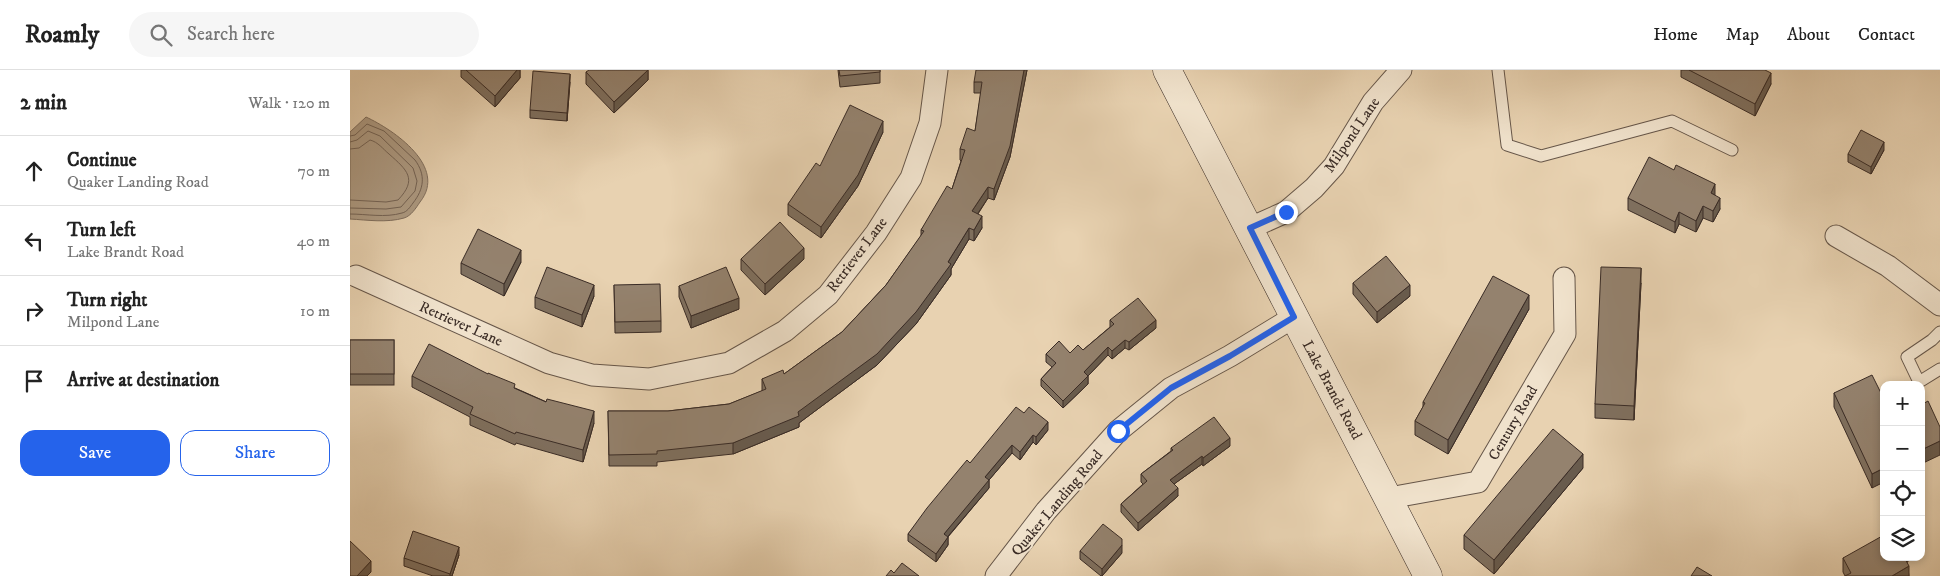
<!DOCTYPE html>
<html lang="en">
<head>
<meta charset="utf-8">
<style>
  :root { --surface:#fff; --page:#f6f6f6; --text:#222; --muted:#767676; --line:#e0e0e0; --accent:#2563eb }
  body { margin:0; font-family:"IM FELL DW Pica",serif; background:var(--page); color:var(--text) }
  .controls { position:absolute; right:15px; bottom:15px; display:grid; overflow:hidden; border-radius:10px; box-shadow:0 2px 8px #0003 }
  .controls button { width:45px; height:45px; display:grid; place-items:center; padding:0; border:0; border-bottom:1px solid var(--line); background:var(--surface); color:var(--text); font:25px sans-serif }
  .stop { position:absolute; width:15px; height:15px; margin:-11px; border:4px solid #2563eb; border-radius:50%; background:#fff }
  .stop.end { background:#2563eb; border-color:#fff; box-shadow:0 1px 5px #0008 }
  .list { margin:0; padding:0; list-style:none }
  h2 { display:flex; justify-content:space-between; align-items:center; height:65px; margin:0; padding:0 20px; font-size:21px }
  h2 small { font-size:16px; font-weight:400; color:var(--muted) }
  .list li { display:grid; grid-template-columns:32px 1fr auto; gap:15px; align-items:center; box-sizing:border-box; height:70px; padding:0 20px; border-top:1px solid var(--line) }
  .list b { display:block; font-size:19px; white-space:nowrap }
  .list p { margin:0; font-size:16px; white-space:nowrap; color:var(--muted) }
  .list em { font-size:16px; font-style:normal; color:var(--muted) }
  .actions { display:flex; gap:10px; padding:15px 20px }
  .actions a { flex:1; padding:11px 0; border:1px solid var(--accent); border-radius:15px; text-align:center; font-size:18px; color:var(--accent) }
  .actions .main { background:var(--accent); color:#fff }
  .icon { flex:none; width:28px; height:28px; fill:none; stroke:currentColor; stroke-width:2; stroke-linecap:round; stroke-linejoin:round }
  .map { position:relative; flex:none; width:1590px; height:506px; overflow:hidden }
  header { display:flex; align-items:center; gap:30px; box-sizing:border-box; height:70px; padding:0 25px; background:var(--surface); border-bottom:1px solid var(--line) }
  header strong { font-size:24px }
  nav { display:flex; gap:28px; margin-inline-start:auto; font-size:18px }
  .search { width:350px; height:45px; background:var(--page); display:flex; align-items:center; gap:12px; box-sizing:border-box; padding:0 18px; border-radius:28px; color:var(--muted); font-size:19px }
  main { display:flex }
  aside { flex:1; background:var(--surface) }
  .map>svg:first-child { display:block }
</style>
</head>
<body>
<header>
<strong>Roamly</strong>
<div class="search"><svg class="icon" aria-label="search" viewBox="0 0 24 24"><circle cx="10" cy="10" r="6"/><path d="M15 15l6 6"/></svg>Search here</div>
<nav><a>Home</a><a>Map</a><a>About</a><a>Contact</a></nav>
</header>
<main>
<aside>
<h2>2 min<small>Walk · 120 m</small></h2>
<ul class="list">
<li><svg class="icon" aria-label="ahead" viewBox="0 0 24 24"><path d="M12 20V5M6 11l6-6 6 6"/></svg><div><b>Continue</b><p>Quaker Landing Road</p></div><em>70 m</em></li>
<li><svg class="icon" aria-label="left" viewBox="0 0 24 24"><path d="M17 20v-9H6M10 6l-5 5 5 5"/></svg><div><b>Turn left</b><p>Lake Brandt Road</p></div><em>40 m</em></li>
<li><svg class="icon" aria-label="right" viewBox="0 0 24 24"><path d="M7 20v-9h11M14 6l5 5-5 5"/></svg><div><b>Turn right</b><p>Milpond Lane</p></div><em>10 m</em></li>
<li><svg class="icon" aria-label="arrive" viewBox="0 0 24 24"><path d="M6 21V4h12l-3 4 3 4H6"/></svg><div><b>Arrive at destination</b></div></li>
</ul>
<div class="actions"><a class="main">Save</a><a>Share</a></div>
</aside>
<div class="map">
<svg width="1590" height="506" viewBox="0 0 1590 506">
  <rect width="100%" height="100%" fill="#e8d2b1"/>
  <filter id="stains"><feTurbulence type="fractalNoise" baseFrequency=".004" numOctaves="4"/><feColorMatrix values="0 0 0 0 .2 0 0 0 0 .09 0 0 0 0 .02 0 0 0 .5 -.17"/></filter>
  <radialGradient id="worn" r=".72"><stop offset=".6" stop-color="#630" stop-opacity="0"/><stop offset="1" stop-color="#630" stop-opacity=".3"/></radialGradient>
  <path fill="#ad9a82" stroke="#7f6e5d" d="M16,47c28,13 82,50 54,85 -4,6 -9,14 -16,16 -17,5 -37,2 -54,1v-87z"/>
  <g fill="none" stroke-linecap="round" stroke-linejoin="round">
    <g stroke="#746354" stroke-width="1">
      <path d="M0,66l5,-1 12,-11 17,7 31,29c11,15 9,29 -2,43 -3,4 -6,9 -11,10 -17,5 -35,1 -52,1"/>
      <path d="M0,72l7,-2 11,-9 12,5 33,32 4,13 -2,10 -14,16 -15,2 -36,-1"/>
      <path d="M0,79l9,-1 11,-8c8,2 13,9 19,14 18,16 29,25 9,46l-12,2 -36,-2"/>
    </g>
    <defs>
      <g id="lane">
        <path d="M1148,0l9,75 34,11 131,-35 60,29"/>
        <path d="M1590,262l-8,8 -25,17 12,25 21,-13"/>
      </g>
      <g id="street">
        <path d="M900,158l36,-16 28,-24 20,-22 39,-64 28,-32"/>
        <path d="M1486,166l52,30 52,39"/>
        <path d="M6,206l193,87 43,12 57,4 80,-16 56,-32 43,-36 48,-62 35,-55 19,-55 7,-53"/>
        <path d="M1039,428l89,-16 87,-148 -1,-56"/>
        <path d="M646,506l50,-65 72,-80 53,-43 59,-32 64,-39"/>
      </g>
      <path id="secondary" d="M817,0l261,506"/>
    </defs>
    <use href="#lane" stroke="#665649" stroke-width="13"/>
    <use href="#street" stroke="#665649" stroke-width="23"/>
    <use href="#secondary" stroke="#3a2c26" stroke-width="29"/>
    <use href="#lane" stroke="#f0e2cc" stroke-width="11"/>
    <use href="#street" stroke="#f0e2cc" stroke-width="21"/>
    <use href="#secondary" stroke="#f0e2cc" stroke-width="28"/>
  </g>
  <g fill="#7f705f" stroke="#3a2c26">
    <path d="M111,0h59v8l-25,29 -34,-30z"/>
    <path d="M298,0v10l-34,33 -28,-29v-12z"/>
    <path d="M488,0h42v13l-40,4z"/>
    <path d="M677,0l-17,87 -16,43 -6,-2 -10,16 4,14 -8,13 -5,-2 -18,30v6l-35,49 -39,41 -78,58v4l-66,27 -76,8v4h-48l-1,-55h60l61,-7 33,-13v-12l22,-5 58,-42 44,-47 35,-49v-6l31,-41 9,-28 -1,-1v-11l15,-18 6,-38h-7v-11z"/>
    <path d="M1331,0h84l6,14 -16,32 -74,-39z"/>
    <path d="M220,12l-3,39 -37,-3v-8z"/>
    <path d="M533,62l-25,54 -37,52 -33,-23v-11l32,-38z"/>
    <path d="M1534,80l-13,24 -23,-12v-8z"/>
    <path d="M1365,125l5,14 -7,13 -10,-4 -7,14 -17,-8 -4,9 -47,-23v-12z"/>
    <path d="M391,189h63l-39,36 -24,-25z"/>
    <path d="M171,192l-17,34 -43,-22v-11z"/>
    <path d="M1003,213l57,13 -33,27 -24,-29z"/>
    <path d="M1291,213l-7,137 -39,-2v-14z"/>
    <path d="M264,215l47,36v11l-46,1z"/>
    <path d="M329,216l60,23 -48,19 -12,-31z"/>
    <path d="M244,226l-12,31 -47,-19v-11z"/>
    <path d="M1179,239l-81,145 -33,-19v-14l8,-14v-5z"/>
    <path d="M760,250l46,8 -27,22 -4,-2 -13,11 -4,-4 -20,21v8l-25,24 -22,-22v-7l11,-12 -6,-5v-8l24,-1 13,-3 27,-23z"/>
    <rect x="0" y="270" width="44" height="45"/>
    <path d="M62,306l103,12 79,35 -11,39 -67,-19 -1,2 -45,-20v-8l-58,-30z"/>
    <path d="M1484,323l50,6 -12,89 -38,-81z"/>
    <path d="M674,343l24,17 -12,15 -3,-3 -13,18 -8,-7 -23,27v8l-41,49v8l-12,17 -28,-21v-7l62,-71z"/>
    <path d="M880,376l-27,20 -1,-2 -28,20 4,12 -40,35 -17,-19v-8l22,-20 -2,-2v-8l30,-23v-3z"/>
    <path d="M1233,398l-89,106 -30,-25v-14z"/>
    <path d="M730,481l42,2 -20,23h-1l-21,-17z"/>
    <path d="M109,485l-7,21h-19l-29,-10v-8z"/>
    <path d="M1564,487l-7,5 2,14h-64l-2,-4v-14z"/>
  </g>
  <g fill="#685b4d" stroke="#3a2c26">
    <path d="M167,0h3v8l-25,29v-11z"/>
    <path d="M298,0v10l-34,33v-11z"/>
    <path d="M674,0h3l-17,87 -16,43v-11z"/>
    <path d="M1421,3v11l-16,32v-12z"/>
    <path d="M220,4v8l-3,39v-8z"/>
    <path d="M533,51v11l-25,54 -37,52v-11z"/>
    <path d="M1534,72v8l-13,24v-7z"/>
    <path d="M1365,114v11l-4,-2z"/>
    <path d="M638,117v11l-16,24v-11z"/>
    <path d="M1370,128v11l-7,13v-11z"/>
    <path d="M1353,136v12l-7,14v-11z"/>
    <path d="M1329,142v12l-4,9v-11z"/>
    <path d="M632,146v12l-8,13v-11z"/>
    <path d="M619,158v11l-18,30v6l-35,49 -39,41 -78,58v4l-66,27v-11l65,-31 150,-150z"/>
    <path d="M454,178v11l-39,36v-11z"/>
    <path d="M171,180v12l-17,34v-12z"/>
    <path d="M1291,198v15l-7,137v-14z"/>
    <path d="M244,215v11l-12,31v-12z"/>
    <path d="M1060,215v11l-33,27v-11z"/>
    <path d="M1179,225v14l-81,145v-14z"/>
    <path d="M389,228v11l-48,19v-12z"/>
    <path d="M806,250v8l-27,22v-8z"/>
    <path d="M775,270v8l-13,11v-8z"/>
    <path d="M758,277v8l-21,22 1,-1v8l-25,24v-7l21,-29z"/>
    <path d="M244,341v12l-11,39v-12z"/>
    <path d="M698,352v8l-12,15v-8z"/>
    <path d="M683,365v7l-13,18v-8z"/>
    <path d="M880,368v8l-27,20v-8z"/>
    <path d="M1590,371v14l-19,9v-14z"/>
    <path d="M662,375v8l-23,27v8l-45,53v-7l41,-57z"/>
    <path d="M1233,384v14l-89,106v-14z"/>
    <path d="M852,386v8l-32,23v-7z"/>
    <path d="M1534,398v14l-12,6v-14z"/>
    <path d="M828,418v8l-40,35v-8z"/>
    <path d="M598,467v8l-12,17v-8z"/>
    <path d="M772,475v8l-20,23v-7z"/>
    <path d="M109,477v8l-7,21h-2v-2z"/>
    <path d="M1550,487h14l-14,8z"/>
    <path d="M21,491v11l-4,4h-10z"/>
    <path d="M1559,496v10h-17z"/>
  </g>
  <g fill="#94826e" stroke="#3a2c26">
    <path d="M116,0h51l-22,26z"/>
    <path d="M239,0h59l-34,32 -28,-30z"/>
    <path d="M489,0h41v2l-40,4z"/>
    <path d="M626,0h48l-14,76 -16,43 -6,-2 -16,24 10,5 -8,14 -5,-2 -21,34 3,2 -35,48 -39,42 -79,58 1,4 -66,27 -76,8v3l-48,1 -1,-44h60l61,-7 37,-15 -4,-10 21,-9 1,4 58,-42 44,-47 38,-54 -3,-1 26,-44 5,3 13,-39 -5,-1 7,-21 8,3 7,-49h-8z"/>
    <path d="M1339,0h76l6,3 -16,31z"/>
    <path d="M183,1l37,3 -3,39 -37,-3z"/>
    <path d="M500,35l33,16 -25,54 -37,52 -33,-23 28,-41 4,3z"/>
    <path d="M1511,60l23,12 -13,25 -23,-13z"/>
    <path d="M1299,87l25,13 2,-5 39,19 -4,9 9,5 -7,13 -10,-5 -7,15 -17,-9 -4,10 -47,-24z"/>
    <path d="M430,152l24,26 -39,36 -24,-25z"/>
    <path d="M128,159l43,21 -17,34 -43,-21z"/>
    <path d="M1036,186l24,29 -33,27 -24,-29z"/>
    <path d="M197,197l47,18 -12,30 -47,-18z"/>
    <path d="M376,197l13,31 -48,18 -12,-30z"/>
    <path d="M1251,197l40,1 -7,138 -39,-2z"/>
    <path d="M1143,206l36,19 -81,145 -33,-19 10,-18 -2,-1z"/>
    <path d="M310,214l1,37 -46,1 -1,-37z"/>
    <path d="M788,228l18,22 -27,22 -4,-2 -13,11 -4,-4 -24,25 4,4 -25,25 -22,-22 15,-16 -10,-9 13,-13 11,12 8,-8 5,5 31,-26 -4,-4z"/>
    <rect x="0" y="270" width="44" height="34"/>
    <path d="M79,274l59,30v-1l27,11 -1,4 32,14 1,-3 47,12 -11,39 -67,-18 -1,2 -45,-20 3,-7 -61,-31z"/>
    <path d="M1522,305l12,24v69l-12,6 -38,-81z"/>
    <path d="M1578,331l12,26v14l-19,9v-45z"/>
    <path d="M666,337l8,6 5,-6 19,15 -12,15 -3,-2 -13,17 -8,-7 -27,32 4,3 -45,54 4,3 -12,17 -28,-20 19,-26 40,-48 3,3z"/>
    <path d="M864,347l16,21 -27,20 -1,-2 -32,24 8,8 -40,35 -17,-19 26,-23 -6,-7 32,-24 -2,-2z"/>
    <path d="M1203,359l30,25 -89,106 -30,-25z"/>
    <path d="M753,454l19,15v6l-20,24 -22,-18z"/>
    <path d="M63,461l46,16 -9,27 -46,-16z"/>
    <path d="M1534,465v22h20l5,9 -17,10h-47l6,-3 -8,-15z"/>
    <path d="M0,471l21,20 -14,15h-7z"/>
    <path d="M552,493l17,13h-33l5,-6 3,3z"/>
    <path d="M1347,497l15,9h-21z"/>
  </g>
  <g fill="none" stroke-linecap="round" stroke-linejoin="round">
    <path stroke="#2563eb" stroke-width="6" d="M768,361l53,-43 59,-32 64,-39 -44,-89 36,-16"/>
  </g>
  <g text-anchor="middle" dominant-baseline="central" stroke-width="4" stroke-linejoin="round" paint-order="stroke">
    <g font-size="15" fill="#3a2c26" stroke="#f0e2cc">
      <text transform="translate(1002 65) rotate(-56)">Milpond Lane</text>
      <text transform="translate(507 185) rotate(-53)">Retriever Lane</text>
      <text transform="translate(111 254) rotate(24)">Retriever Lane</text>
      <text transform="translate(982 320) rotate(62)">Lake Brandt Road</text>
      <text transform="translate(1163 353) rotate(-60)">Century Road</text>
      <text transform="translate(707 433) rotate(-50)">Quaker Landing Road</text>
    </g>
  </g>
  <rect width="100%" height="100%" filter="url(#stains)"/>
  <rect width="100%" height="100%" fill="url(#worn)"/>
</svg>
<div class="controls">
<button>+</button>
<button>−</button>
<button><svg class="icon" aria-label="locate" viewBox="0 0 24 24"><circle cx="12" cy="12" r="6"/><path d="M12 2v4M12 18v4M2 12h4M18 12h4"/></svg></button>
<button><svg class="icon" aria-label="layers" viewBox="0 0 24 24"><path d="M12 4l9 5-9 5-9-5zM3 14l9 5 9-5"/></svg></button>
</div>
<div class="stop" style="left:768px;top:361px"></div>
<div class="stop end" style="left:936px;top:142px"></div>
</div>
</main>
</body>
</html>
